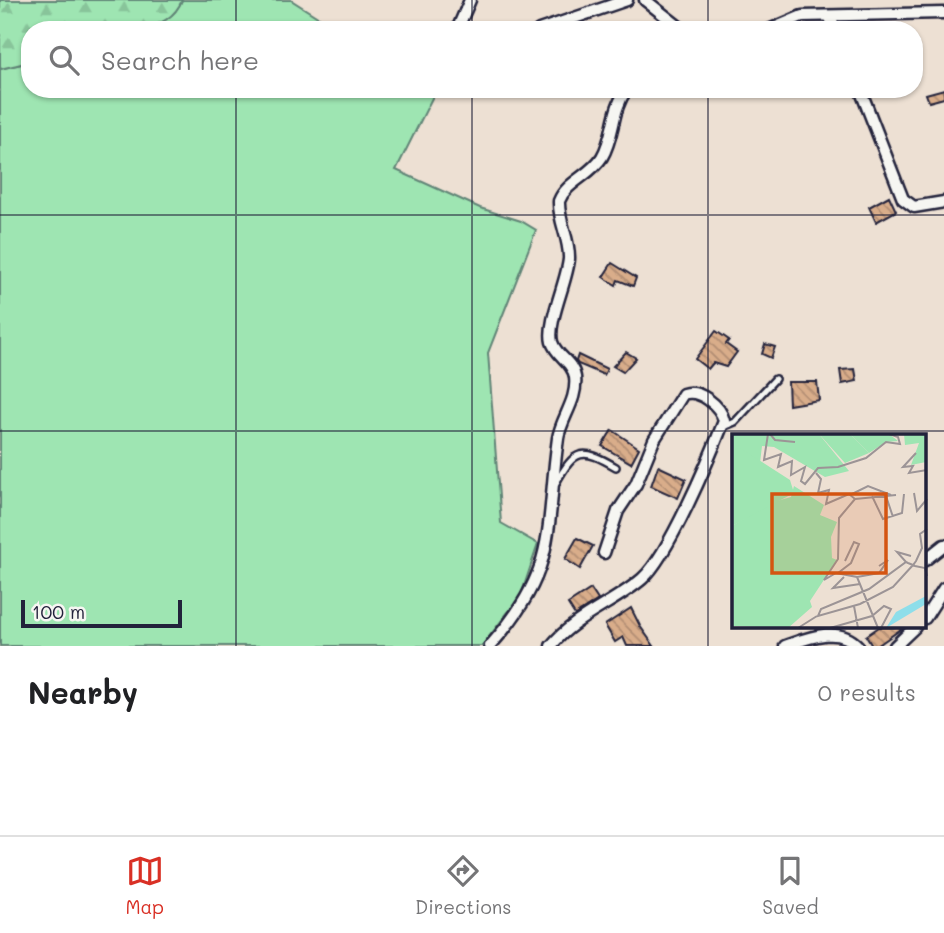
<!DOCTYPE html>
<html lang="en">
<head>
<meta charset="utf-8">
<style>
  :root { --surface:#fff; --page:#f6f6f6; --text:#202124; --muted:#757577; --line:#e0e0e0; --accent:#d93025 }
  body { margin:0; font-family:Mali,sans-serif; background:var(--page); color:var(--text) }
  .scale { position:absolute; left:21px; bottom:18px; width:161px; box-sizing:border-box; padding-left:7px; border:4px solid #22223b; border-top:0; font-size:19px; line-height:24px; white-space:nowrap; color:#22223b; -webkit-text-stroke:5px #f6f6f2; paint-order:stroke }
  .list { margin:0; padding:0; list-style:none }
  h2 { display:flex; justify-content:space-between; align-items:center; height:91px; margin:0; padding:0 28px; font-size:30px }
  h2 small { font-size:23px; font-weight:400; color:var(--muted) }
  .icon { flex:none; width:38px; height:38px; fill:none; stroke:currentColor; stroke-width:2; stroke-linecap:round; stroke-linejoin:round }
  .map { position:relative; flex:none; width:944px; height:646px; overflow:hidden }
  .search { position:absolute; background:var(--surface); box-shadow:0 2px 5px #0004; left:21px; right:21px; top:21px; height:77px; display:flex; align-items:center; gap:18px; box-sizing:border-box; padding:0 24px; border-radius:28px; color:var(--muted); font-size:26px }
  .sheet { height:189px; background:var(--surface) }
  nav { display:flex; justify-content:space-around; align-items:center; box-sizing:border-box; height:98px; border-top:2px solid var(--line); background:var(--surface); font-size:19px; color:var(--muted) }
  nav a { display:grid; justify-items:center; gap:4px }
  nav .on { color:var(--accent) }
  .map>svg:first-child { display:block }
</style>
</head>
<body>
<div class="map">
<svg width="944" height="646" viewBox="0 0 944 646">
  <defs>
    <pattern id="forest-firs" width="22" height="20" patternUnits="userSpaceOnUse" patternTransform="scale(1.75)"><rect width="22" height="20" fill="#9ee5b2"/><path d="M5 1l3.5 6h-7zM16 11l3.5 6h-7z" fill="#88c49a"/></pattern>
    <pattern id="building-back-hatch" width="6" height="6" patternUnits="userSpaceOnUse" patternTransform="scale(1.75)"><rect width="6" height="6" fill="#d9ad8a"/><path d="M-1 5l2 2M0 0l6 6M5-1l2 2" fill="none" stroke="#b08c72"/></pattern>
  </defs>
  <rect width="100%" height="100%" fill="#ede0d3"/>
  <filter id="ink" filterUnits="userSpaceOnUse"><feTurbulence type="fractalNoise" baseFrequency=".0143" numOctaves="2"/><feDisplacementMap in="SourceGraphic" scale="14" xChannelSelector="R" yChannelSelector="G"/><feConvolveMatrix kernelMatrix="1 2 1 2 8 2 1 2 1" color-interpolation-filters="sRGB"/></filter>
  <g filter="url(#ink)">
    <g fill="#9ee5b2" stroke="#608476" stroke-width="2">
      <path d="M182,0h109l47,30h-196c18,-6 33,-12 40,-30z"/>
      <path d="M30,62v27l405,3 -39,78 84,38 41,13 15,9 -48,123 13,170 37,21 -17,51 -39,51h-482v-577z"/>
    </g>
    <path fill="url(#forest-firs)" stroke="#608476" stroke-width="2" d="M0,0h182c-7,18 -22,24 -40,30h-112v32l-30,7z"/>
    <g fill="url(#building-back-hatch)" stroke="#22223b" stroke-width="2">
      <path d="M944,89v9l-15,4 -3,-8z"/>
      <path d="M889,196l7,15 -20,11 -7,-15z"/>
      <path d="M612,263l24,15 -3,8 -15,-6 -2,5 -13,-8z"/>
      <path d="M716,331l13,9 -3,4 11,8 -11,15 -13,-4 -5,6 -13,-10z"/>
      <path d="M765,344l10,3 -4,11 -9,-4z"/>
      <path d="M626,352l10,6 -13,14 -10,-6z"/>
      <path d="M578,355l29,14 -3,6 -26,-11 -2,-3z"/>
      <path d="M855,369l2,12 -15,3 -2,-14z"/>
      <path d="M788,382h29l2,18 -30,5z"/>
      <path d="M612,430l27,18 -8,15 -29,-17z"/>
      <path d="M658,466l28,13 -8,19 -27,-12z"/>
      <path d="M577,538l16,8 -13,23 -15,-10z"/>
      <path d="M591,589l7,11 -23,15 -7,-11z"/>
      <path d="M631,608l9,18 14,20h-27l-4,-9 -8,5 -10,-17z"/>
      <path d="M879,627h25l-27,19h-5l-6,-10z"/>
    </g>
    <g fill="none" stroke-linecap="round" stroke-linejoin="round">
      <defs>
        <g id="lane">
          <path d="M721,428l14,-6 40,-43"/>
          <path d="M556,483c19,-34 26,-36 60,-16"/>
        </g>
        <g id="street">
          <path d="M645,0l38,30"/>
          <path d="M829,16l7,14"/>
          <path d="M457,30l13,-30"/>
          <path d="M539,30l88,-30"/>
          <path d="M769,30l33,-14 142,-3"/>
          <path d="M860,89l43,110 11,8 30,-5"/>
          <path d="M925,560l19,-15"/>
          <path d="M925,618l19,-30"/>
          <path d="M490,646c69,-77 55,-114 68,-208 3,-20 20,-38 17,-61 -2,-15 -19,-21 -23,-35 -5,-20 15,-60 17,-83 1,-20 -11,-38 -10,-58 7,-19 32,-26 43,-44 13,-22 9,-47 25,-68"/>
          <path d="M551,646c23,-29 63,-43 91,-67 26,-22 68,-122 82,-158 -3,-15 -25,-33 -41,-27l-29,46 -18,44 -18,27 -14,42"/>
          <path d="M785,646c23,-8 54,-21 73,0"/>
          <path d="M895,646l20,-19"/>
        </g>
      </defs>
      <use href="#lane" stroke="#22223b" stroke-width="10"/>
      <use href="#street" stroke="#22223b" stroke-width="15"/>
      <use href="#lane" stroke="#f6f6f2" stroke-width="5"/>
      <use href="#street" stroke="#f6f6f2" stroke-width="10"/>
    </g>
  </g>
  <path fill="none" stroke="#22223b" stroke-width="2" stroke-opacity="0.55" d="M236,0v30M472,0v30M708,0v30M236,89v557M472,89v557M708,89v557M0,215h944M0,431h944"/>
  <g transform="translate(732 434)">
    <rect width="194" height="194" fill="#ede0d3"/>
    <path d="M0,0h87l30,37 -24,6 -51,-30 -12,-1 -2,17 -28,-13zM118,0h39l9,7 -12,1 -17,11zM172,0h22v28l-15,3 8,-22 -14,2zM62,52l30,19 -4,10 17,7 -6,15 1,21 5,2 -27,41 2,6 -24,21 -56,-2v-100l38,-23 21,-6z" fill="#9ee5b2"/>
    <path d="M87,0h31l19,19 -24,10zM8,14l50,32 4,13 -62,33v-76z" fill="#9ee5b2"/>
    <path d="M194,162v8l-40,24 10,-16z" fill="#8edeea"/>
    <path fill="none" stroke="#9c9496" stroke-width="2" d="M36,0l-4,26 17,-6 -3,13 14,-6 -1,14 14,-8 -4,14 4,3 13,-16 20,-1 28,-9 20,-16 14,2 -2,-7 -9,-3M38,0l5,6 20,2M184,19l-13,14 10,-1 -4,7 18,-3M84,39l5,6 -3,14 11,-3 -3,14 23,-10 6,5 -16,19 -1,41 -14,21 12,-7 21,4 21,51M182,59l3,18 10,-12M118,61l18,-9 23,9M140,62l11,23 19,-6 2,-19M154,62l7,21M123,65l41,-4M195,95l-7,5 2,14 -6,13 -3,4 -20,22 -33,17 -42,12 3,-7 48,-20 37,-27 2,1 5,2 2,1 10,2 2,8M174,128l-9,-10 14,4M106,139l13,-10 8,-19 -5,-2 -9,19M112,143l-11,11 27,-4M125,143l22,-4 9,-13 -9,6M122,172l4,22M66,194l19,-12M98,194l42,-12 12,-10 7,3 -10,19"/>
    <path fill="#d45411" fill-opacity="0.15" stroke="#d45411" stroke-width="3.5" d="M40,60h114v79h-114z"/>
    <rect width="194" height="194" fill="none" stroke="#22223b" stroke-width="3.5"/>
  </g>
</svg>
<div class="scale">100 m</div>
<div class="search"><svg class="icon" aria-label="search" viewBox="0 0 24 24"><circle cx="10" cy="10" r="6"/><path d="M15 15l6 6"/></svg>Search here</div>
</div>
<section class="sheet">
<h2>Nearby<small>0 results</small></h2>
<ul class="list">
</ul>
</section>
<nav>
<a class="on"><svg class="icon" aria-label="map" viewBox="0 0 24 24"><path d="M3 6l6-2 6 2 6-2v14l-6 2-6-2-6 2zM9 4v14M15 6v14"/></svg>Map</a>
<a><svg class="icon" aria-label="directions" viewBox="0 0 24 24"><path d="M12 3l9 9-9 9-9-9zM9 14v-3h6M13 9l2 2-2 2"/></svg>Directions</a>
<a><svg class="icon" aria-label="saved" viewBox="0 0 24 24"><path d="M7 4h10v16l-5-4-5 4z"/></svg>Saved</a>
</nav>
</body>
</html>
